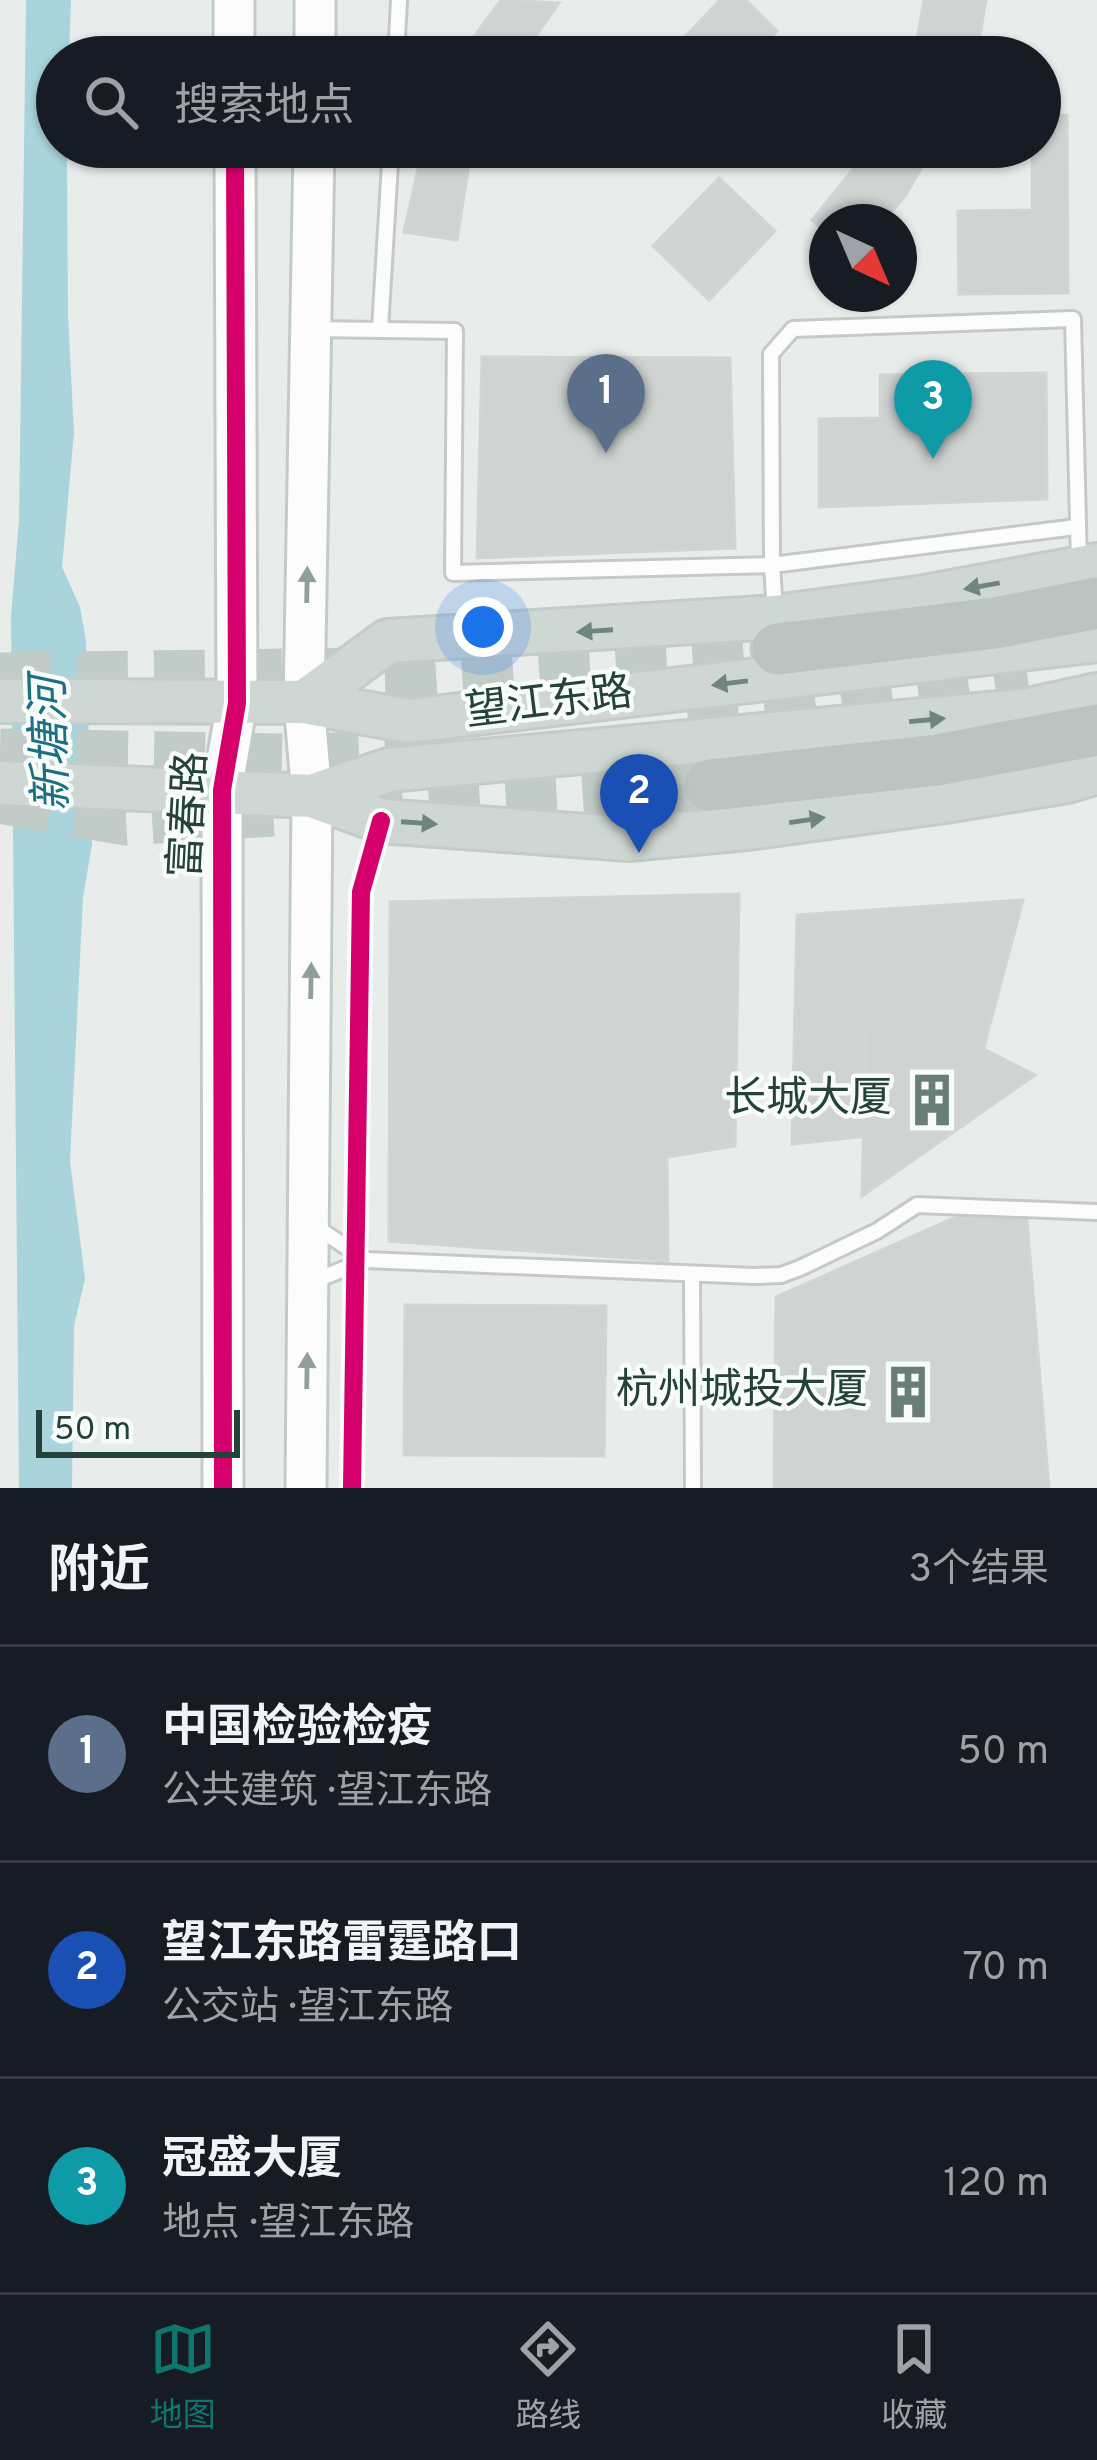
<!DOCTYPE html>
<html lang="zh">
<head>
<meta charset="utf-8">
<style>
  :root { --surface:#171b24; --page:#242831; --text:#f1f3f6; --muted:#9ea1a6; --line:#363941; --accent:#0f766e }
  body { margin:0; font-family:Overpass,"Noto Sans SC",sans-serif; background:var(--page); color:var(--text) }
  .compass { position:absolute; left:809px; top:204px; width:108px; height:108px; border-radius:50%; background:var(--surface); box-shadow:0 3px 9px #0004; rotate:136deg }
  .scale { position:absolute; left:36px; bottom:30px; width:204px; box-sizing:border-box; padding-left:12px; border:6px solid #24423a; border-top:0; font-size:33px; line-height:42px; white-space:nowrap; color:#24423a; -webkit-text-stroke:9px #f7fbf9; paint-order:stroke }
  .you { position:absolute; left:483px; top:627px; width:42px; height:42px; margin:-30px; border:9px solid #fff; border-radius:50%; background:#1a73e8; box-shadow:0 0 0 18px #1a73e833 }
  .badge { display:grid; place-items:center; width:78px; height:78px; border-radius:50%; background:var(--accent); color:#fff; font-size:39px; font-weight:700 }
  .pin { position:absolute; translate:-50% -99px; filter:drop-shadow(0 3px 6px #0008) }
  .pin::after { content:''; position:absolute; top:63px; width:42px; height:36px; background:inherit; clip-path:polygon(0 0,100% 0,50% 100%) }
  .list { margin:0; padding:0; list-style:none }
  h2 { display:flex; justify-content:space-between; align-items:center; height:156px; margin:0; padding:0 48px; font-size:51px }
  h2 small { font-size:39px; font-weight:400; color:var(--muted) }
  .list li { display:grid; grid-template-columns:78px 1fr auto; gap:36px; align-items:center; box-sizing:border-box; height:216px; padding:0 48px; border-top:3px solid var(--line) }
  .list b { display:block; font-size:45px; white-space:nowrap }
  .list p { margin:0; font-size:39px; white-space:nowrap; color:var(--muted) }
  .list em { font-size:39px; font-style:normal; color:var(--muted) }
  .icon { flex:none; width:66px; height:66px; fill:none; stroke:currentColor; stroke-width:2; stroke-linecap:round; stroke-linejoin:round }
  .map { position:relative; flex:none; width:1097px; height:1488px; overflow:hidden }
  .search { position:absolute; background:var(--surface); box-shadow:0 3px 9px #0004; left:36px; right:36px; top:36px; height:132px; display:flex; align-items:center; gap:30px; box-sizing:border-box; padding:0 42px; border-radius:66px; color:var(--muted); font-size:45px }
  .sheet { height:804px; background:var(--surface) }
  nav { display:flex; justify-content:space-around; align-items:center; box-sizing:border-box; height:168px; border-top:3px solid var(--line); background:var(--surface); font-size:33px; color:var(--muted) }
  nav a { display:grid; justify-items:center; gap:6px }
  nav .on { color:var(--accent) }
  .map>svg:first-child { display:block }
</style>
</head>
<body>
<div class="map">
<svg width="1097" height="1488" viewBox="0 0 1097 1488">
  <rect width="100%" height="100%" fill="#e8edeb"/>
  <path fill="#a9d4db" d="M26,0h45l-2,57h-12v90h10l1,168 6,118 -12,134 18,40 6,34 6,203 -9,54 -13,263 15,118 -11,47 -2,162h-53l-8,-873 8,-94z"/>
  <g fill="#cfd4d2" stroke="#d1d6d4" stroke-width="3">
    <path d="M501,0l58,3 -38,54h-62z"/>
    <path d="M720,0h26l31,31 -25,26h-86z"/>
    <path d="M924,0h62l-10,57h-62z"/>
    <path d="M1040,115h27l1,178 -109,1 -1,-83 74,-1v-63h8z"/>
    <path d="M423,147h53l-7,17 -12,76 -53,-8z"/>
    <path d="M871,147h62l-27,48 -23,27h-56v11l-15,-13z"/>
    <path d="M719,178l56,53 -66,69 -56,-54z"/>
    <path d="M482,357l248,1 5,190 -258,10z"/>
    <path d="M1046,373l1,126 -228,8v-88l61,-1v-43z"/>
    <path d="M739,894l-4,252 -68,11 1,104 -279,-20 1,-339z"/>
    <path d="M1023,900l-60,226 -171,18 5,-229z"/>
    <path d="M867,990l168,85 -173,121z"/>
    <path d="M1026,1208l23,280h-275l2,-191 189,-84z"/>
    <path d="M405,1305l201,1 -2,150 -200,-1z"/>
  </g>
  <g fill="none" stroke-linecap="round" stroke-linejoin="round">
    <g stroke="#c1cbc8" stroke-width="51" stroke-dasharray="51 26" stroke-linecap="butt">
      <path d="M0,678l430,-6 348,-23"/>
      <path d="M687,705l115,-6 224,-33"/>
      <path d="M0,754l285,5 140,-3"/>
      <path d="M0,798l125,22 148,-9"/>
      <path d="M352,807l358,-22"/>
    </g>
    <defs>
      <g id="lane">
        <path d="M396,57l3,-57"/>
        <path d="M312,329l143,2 -2,242 319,-8 3,47"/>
        <path d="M380,329l11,-182"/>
        <path d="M1076,527l-304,38 -1,-211 22,-25 280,-10 6,244"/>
        <path d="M316,1227l50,33"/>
        <path d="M692,1274l1,214"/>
        <path d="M314,1281l52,-21 388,16 27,-1 19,-7 77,-37 40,-26 180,7"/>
      </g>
      <g id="secondary">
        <path d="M234,0v57"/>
        <path d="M315,57v-57"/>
        <path d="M223,1488l-1,-698 15,-87 -2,-556"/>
        <path d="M306,1488l6,-692 -8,-94 10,-555"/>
      </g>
      <g id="primary">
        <path d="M0,701l304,1 105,19 688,-81"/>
        <path d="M304,702l84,-61 387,-24 144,-19 178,-33"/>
        <path d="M0,783l312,13 69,25 247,18 119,-11 198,-27 122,-20 30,-9"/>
        <path d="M312,796l77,-26 640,-60 68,-15"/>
      </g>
      <g id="highway">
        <path d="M778,649l217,-26 102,-20"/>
        <path d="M710,785l227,-25 160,-30"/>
      </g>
    </defs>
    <use href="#lane" stroke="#c5cac8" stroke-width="20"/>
    <use href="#secondary" stroke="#c3cbc8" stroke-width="45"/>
    <use href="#primary" stroke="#c3ccc9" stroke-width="48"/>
    <use href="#highway" stroke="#c3ccc9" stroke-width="57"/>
    <use href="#lane" stroke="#fcfcfc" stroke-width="14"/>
    <use href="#secondary" stroke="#fcfcfc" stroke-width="39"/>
    <use href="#primary" stroke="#cfd7d5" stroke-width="42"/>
    <use href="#highway" stroke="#bcc4c2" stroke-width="51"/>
    <defs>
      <g id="cycleway">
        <path d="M223,1488l-1,-698 15,-87 -2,-556"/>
        <path d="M352,1488l9,-596 20,-71"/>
      </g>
    </defs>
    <use href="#cycleway" stroke="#f7fbf9" stroke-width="26"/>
    <use href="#cycleway" stroke="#d6006c" stroke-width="18"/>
  </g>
  <defs><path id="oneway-solid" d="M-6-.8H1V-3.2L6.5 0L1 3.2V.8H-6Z" transform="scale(3)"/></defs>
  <g fill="#909f9b">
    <use href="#oneway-solid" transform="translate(307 585) rotate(-89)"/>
    <use href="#oneway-solid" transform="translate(311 981) rotate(-89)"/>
    <use href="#oneway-solid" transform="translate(307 1371) rotate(-89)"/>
  </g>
  <g fill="#718580">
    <use href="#oneway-solid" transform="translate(982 586) rotate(170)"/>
    <use href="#oneway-solid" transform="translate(595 631) rotate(176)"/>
    <use href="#oneway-solid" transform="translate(730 683) rotate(173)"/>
    <use href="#oneway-solid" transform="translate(927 720) rotate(-5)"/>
    <use href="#oneway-solid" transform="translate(807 820) rotate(-8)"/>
    <use href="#oneway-solid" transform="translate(419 823) rotate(4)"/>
  </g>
  <defs>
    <symbol id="building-bare" viewBox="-9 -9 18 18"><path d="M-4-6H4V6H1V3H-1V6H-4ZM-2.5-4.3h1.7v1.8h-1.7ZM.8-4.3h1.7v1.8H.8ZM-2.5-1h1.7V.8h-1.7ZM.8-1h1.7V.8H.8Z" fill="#697e78" stroke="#f7fbf9" stroke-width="2.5" paint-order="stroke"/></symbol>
  </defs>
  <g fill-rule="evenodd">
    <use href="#building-bare" x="894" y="1062" width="76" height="76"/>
    <use href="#building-bare" x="870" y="1354" width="76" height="76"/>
  </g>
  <g text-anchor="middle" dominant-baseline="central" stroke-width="9" stroke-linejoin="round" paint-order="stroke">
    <g font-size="42" fill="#24423a" stroke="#f7fbf9">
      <text transform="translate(549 704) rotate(-7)">望江东路</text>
      <text transform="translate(191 815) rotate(-87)">富春路</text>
    </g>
    <g font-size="42" fill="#24423a" stroke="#f7fbf9" text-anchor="end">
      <text x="892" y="1100">长城大厦</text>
      <text x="868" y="1392">杭州城投大厦</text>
    </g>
    <g font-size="45" font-style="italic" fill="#1c6f80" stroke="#f7fbf9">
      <text transform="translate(53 744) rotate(-92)">新塘河</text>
    </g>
  </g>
</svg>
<svg class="compass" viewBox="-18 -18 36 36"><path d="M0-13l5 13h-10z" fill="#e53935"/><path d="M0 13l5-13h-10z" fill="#9ea1a6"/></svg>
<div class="scale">50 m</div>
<div class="you"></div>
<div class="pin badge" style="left:606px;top:453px;background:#5c6f8a">1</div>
<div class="pin badge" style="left:639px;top:853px;background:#1a4fb4">2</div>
<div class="pin badge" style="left:933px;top:459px;background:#0f9aa8">3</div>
<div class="search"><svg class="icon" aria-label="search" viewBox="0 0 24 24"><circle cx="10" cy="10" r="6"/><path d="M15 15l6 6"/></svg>搜索地点</div>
</div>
<section class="sheet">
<h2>附近<small>3个结果</small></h2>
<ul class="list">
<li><span class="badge" style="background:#5c6f8a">1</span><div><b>中国检验检疫</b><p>公共建筑 · 望江东路</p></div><em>50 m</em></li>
<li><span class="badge" style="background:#1a4fb4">2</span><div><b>望江东路雷霆路口</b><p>公交站 · 望江东路</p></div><em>70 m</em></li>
<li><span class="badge" style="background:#0f9aa8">3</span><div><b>冠盛大厦</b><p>地点 · 望江东路</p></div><em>120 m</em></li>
</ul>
</section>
<nav>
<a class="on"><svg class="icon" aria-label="map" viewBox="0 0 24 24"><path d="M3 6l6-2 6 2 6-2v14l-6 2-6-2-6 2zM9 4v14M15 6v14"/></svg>地图</a>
<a><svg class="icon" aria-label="directions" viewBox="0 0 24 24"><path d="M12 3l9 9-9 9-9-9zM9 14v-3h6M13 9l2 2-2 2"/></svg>路线</a>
<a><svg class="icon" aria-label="saved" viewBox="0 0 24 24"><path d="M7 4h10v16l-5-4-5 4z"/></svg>收藏</a>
</nav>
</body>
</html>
